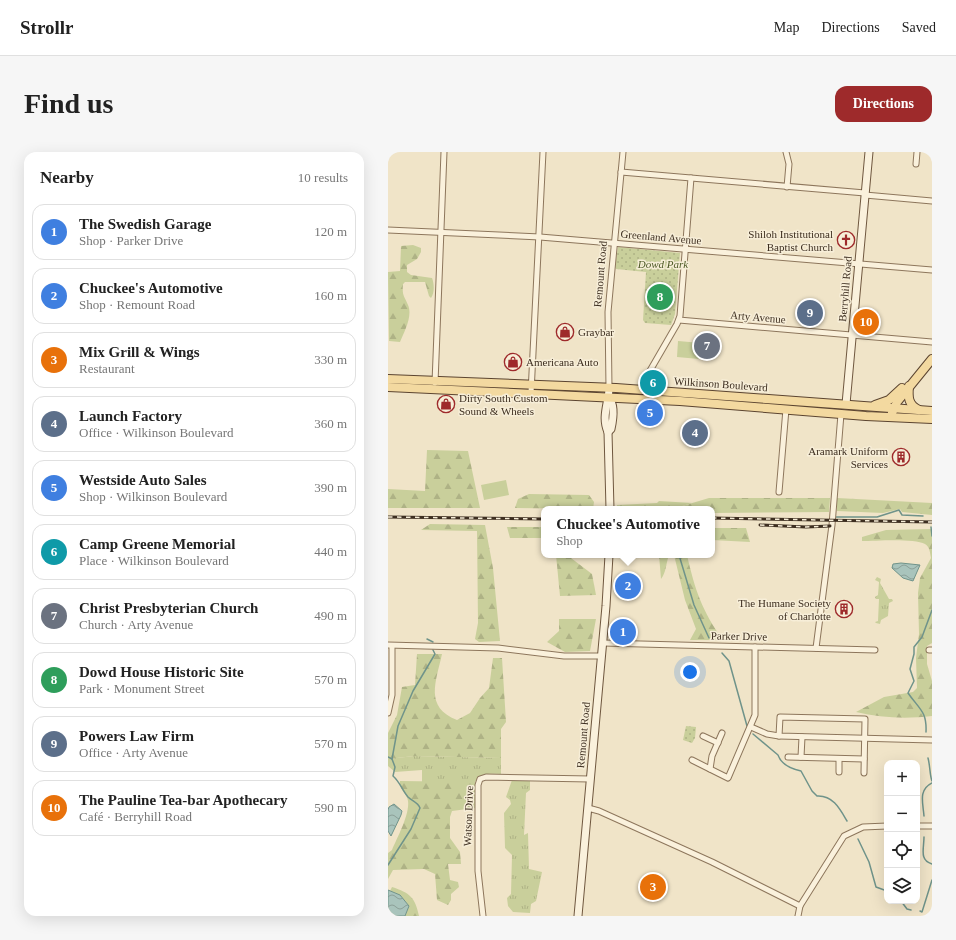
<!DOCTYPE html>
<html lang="en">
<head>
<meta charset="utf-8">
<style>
  :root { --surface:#fff; --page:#f6f6f6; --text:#222; --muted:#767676; --line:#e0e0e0; --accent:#9e2a2b }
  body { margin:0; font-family:Georgia,serif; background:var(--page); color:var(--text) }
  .controls { position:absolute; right:12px; bottom:12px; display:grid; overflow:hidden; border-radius:8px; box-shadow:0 4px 16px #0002 }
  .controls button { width:36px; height:36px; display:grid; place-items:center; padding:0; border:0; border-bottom:1px solid var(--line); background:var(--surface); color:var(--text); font:20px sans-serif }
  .you { position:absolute; left:302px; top:520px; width:14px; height:14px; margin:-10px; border:3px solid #fff; border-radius:50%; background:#1a73e8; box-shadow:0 0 0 6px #1a73e833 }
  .badge { display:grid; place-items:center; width:26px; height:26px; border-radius:50%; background:var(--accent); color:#fff; font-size:13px; font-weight:700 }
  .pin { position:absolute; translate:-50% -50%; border:2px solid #fff; box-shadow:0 1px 4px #0006 }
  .popup { position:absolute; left:153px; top:354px; width:174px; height:52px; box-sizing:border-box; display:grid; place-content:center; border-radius:8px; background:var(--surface); filter:drop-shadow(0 1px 3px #0005); font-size:13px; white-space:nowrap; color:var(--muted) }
  .popup b { font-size:15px; color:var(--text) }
  .popup::after { content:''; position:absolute; left:50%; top:100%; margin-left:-8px; border:8px solid transparent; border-top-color:var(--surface) }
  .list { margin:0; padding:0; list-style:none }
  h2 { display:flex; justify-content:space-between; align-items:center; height:52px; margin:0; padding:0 16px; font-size:17px }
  h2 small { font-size:13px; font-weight:400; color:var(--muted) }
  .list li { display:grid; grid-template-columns:26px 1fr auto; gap:12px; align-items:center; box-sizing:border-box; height:56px; margin:0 8px 8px; padding:0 8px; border:1px solid var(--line); border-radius:12px }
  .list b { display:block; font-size:15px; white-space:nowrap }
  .list p { margin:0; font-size:13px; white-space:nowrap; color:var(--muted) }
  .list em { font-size:13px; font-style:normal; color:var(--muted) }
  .icon { flex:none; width:22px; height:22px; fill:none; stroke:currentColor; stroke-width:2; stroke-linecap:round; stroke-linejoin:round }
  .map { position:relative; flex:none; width:544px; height:764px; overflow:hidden; border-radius:12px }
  header { display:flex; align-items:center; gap:24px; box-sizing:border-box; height:56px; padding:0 20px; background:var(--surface); border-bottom:1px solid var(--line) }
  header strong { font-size:19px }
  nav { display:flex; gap:22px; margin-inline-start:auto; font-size:14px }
  .intro { display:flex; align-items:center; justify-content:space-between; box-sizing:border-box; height:96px; padding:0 24px }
  h1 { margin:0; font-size:28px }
  .button { padding:10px 18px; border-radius:12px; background:var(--accent); color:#fff; font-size:14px; font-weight:700 }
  main { display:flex; gap:24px; padding:0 24px }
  aside { flex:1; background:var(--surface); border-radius:12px; box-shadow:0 4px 16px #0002 }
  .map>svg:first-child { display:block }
</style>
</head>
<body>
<header>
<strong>Strollr</strong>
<nav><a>Map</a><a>Directions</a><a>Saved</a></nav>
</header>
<div class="intro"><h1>Find us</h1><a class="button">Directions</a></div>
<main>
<aside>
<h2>Nearby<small>10 results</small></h2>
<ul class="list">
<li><span class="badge" style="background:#3f7fe0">1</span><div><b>The Swedish Garage</b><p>Shop · Parker Drive</p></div><em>120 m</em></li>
<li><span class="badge" style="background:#3f7fe0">2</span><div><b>Chuckee's Automotive</b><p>Shop · Remount Road</p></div><em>160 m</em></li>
<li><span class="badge" style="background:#e8710a">3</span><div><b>Mix Grill &amp; Wings</b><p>Restaurant</p></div><em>330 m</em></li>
<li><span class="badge" style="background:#5c6f8a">4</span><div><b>Launch Factory</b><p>Office · Wilkinson Boulevard</p></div><em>360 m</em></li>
<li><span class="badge" style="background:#3f7fe0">5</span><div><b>Westside Auto Sales</b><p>Shop · Wilkinson Boulevard</p></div><em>390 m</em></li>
<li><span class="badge" style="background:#0f9aa8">6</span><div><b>Camp Greene Memorial</b><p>Place · Wilkinson Boulevard</p></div><em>440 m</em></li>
<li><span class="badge" style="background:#6b7280">7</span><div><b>Christ Presbyterian Church</b><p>Church · Arty Avenue</p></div><em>490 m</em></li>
<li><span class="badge" style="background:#2e9e5b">8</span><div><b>Dowd House Historic Site</b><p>Park · Monument Street</p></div><em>570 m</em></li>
<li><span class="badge" style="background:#5c6f8a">9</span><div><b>Powers Law Firm</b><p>Office · Arty Avenue</p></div><em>570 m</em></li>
<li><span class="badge" style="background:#e8710a">10</span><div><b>The Pauline Tea-bar Apothecary</b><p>Café · Berryhill Road</p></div><em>590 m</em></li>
</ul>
</aside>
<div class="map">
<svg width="544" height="764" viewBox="0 0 544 764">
  <defs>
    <pattern id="grass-tufts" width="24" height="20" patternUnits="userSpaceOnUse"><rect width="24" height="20" fill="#c9cf9b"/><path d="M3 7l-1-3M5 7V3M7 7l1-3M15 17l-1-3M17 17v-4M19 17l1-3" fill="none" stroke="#aeb285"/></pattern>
    <pattern id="forest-firs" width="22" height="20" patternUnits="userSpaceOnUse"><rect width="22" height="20" fill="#c9cf9b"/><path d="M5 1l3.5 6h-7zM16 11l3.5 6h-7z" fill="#aeb285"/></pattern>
    <pattern id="park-dots" width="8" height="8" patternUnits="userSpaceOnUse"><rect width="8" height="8" fill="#c9cf9b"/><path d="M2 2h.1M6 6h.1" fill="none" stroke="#aeb285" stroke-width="1.8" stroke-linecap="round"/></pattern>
    <pattern id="water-waves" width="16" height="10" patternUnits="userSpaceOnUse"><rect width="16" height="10" fill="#a9c4bc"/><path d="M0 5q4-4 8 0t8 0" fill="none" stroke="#8ba098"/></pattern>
  </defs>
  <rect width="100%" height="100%" fill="#f0e4c8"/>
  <g fill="url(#grass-tufts)">
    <path d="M271,349l33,2 -13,4 1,2h-63v-4l40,-2z"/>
    <path d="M489,425l4,2 -1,4 9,16h3l1,2 -4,2 -1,13 -7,4 -1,4 -4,-1 -1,-1 3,-1 1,-22h-3l-1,-2 3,-2 1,-13 -4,-2z"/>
    <path d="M26,604l87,2v16c-11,0 -19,-2 -26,8h-53v-12l-27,2 -7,-6v-7z"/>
    <path d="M124,628h18v10l-4,3 -2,42 4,-2 1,36 13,3 -6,29 -5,3 -1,9 -17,-1 -5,-6 -1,-8 4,-4 1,-39 -7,-7 -1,-35 7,-9 -1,-4 -4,-3z"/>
  </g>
  <g fill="url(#forest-firs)">
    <path d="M25,93l8,3v4l-4,7 -10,6v7l4,3 21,3c2,5 3,14 -1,20l-2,-2 -4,-14h-20l-2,2c-1,12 1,11 5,21 5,11 -4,27 -8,37l-11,-1 -1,-69 12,-1 1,-25z"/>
    <path d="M39,298l41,1 12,57h-92v-19l37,2z"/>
    <path d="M141,342l60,1 5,7 -1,7 -78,-1 3,-9z"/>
    <path d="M321,346h121l-1,14 -117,1v-4h-32l-1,-2z"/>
    <path d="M449,346l95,5v12l-30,-3 -2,-3 -17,4 -46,-2z"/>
    <path d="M42,372l55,1 8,43 7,73 -21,1 -4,-3 3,-16 -1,-92 -56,-1z"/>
    <path d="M119,375h37v11h-34z"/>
    <path d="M324,376h34l4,14 -38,-2z"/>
    <path d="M544,377v114l-5,3v18l5,17v35c-26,3 -51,2 -76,-4l28,-15 29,-5 4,-4 -1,-30 3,-24 -1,-41 2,-15 11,-20c-1,-5 -1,-11 -6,-14 -11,-6 -49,-3 -63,-3v-4l24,-7z"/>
    <path d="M168,403h11l25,19 4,21 -36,1z"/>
    <path d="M271,403h10c-3,8 -3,18 -8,24z"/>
    <path d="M286,403h13c8,35 15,56 36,85h-33l6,-11 -11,-29z"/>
    <path d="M171,467h37l-6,32 -25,1 -18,-10 12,-11z"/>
    <path d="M29,502h25c-6,28 -18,53 15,66l13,-7 10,-15 9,-10 4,-30h9l4,64 -5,7v29l-87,-2 -26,3v-26l9,-18 5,-28 13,-2z"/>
    <path d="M12,629l75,1v26l-23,3 -2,6v21l10,14 1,12h-13l2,16 8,2 1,5 -8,7v6l-3,5 -11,-5 -2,-26 -11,-5 -31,1 -5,9v-26l4,-3c5,-12 18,-36 16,-49 -1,-8 -9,-10 -8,-20z"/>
    <path d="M4,735c18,6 23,10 27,29h-14l4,-10 -9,-11 -10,-4z"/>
  </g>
  <g fill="url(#park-dots)">
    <path d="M230,95l62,6 -5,61 -4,11 -26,-2 -2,-3 3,-48 -30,-3 -1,-2z"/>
    <path d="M298,574l10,1 -1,11 -3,5 -9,-3z"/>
  </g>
  <g fill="#c9cf9b">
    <path d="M290,189l23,2 -2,16 -22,-2z"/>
    <path d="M118,328l3,15 -25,5 -3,-15z"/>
  </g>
  <g fill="url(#water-waves)" stroke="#6f938a">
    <path d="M513,411l19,2 -7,16 -10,-3 -11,-10 1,-4z"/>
    <path d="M6,652l8,7 -1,4 -10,21 -3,-5v-21l1,-3z"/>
    <path d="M0,738l12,5 9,11 -4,10h-17z"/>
  </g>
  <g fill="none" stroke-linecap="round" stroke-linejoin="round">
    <g stroke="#6f938a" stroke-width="1.5">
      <path d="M447,365h42l22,-7 3,5 21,1"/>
      <path d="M543,375l1,9"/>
      <path d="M291,403l15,50 15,33"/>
      <path d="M39,487l6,3"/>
      <path d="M334,501l7,8 18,65"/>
      <path d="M538,580c1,-21 -7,-23 -18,-39l6,-12 -4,-12 4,-15v-7l8,-10 10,-27"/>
      <path d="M365,582l25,21c3,9 14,14 23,16l11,20 5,5c16,-1 23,13 30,25"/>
      <path d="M0,605l4,2"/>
      <path d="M540,606c2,7 2,19 4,23"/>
      <path d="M536,664c-1,-13 -6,-26 8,-33"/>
      <path d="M536,685c0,12 -5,23 8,27"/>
      <path d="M470,687l11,23 7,25 11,4"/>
      <path d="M0,713l23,-36 9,-21c-2,-6 -8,-7 -12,-11 -6,-7 -8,-15 -15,-21l2,-9 -3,-8 6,-33 15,-35 22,-37 -2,-4"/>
      <path d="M513,749l6,8 4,1"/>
      <path d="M532,759l2,1 10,-32"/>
    </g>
    <defs>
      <g id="street">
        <path d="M398,0l3,12 -2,23"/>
        <path d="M528,12l1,-12"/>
        <path d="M233,20l244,21"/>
        <path d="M477,43l67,6"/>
        <path d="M0,78l152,7 392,33"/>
        <path d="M291,168l253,22"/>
        <path d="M47,231l9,-231"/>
        <path d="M221,236l-1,-76 15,-160"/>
        <path d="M254,237l2,-8 33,-57 3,-8 11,-138"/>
        <path d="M143,241l12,-241"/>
        <path d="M391,340l7,-83"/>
        <path d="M215,491l272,7"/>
        <path d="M0,493l110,3 66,8h37"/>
        <path d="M428,496l16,-123 9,-111"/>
        <path d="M541,498h3"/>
        <path d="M0,561l4,-18v-49"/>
        <path d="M363,575l16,7 12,2 153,4"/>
        <path d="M315,584l15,7"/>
        <path d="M391,584l1,-19 85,2 -1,54"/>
        <path d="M400,605l76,2"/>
        <path d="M413,605l1,-20"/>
        <path d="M304,608l36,18 27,-63v-68"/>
        <path d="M322,617l2,-13 10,-23"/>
        <path d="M451,620v-13"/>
        <path d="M200,656l11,3 113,51 88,44"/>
        <path d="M529,674h15"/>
        <path d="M95,764l-5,-45v-86l2,-6 6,-2 104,2"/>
        <path d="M410,764l2,-10 44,-70 19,-9 24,-1"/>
      </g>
      <g id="secondary">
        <path d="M221,236c0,14 -8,29 -1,44l2,77"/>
        <path d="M458,252l23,-252"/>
        <path d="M220,280l3,-3c2,-9 4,-24 -2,-31"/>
        <path d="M190,764l28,-310 3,-51"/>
      </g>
      <g id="primary">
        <path d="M0,227l228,9 316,23"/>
        <path d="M521,234c-1,11 -1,19 10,24"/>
        <path d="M0,235l292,14 186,15 66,3"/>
        <path d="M487,253l14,-5 13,-12"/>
        <path d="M504,261l5,-11 35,-43"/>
      </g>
    </defs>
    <use href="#street" stroke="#8d765c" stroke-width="7"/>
    <use href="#secondary" stroke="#6f573f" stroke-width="9"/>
    <use href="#primary" stroke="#5b4430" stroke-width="10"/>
    <use href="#street" stroke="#faf1dc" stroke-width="5"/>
    <use href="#secondary" stroke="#faf1dc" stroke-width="7"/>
    <use href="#primary" stroke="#f3d9a0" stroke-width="8"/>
    <defs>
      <g id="rail">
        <path d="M0,365l156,2"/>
        <path d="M324,366l220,4"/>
        <path d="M372,373l46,2 24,-1"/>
      </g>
    </defs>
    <use href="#rail" stroke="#3d2e20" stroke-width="3"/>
    <use href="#rail" stroke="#f7eed8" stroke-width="1.5" stroke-dasharray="4.5" stroke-linecap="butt"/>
  </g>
  <defs>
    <symbol id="church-ring" viewBox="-11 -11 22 22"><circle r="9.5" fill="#f7eed8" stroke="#9e2a2b" stroke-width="1.5"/><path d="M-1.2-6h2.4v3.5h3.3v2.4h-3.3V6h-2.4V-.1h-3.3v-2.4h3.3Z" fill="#9e2a2b"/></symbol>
    <symbol id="shop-ring" viewBox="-11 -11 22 22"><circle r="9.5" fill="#f7eed8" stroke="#9e2a2b" stroke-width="1.5"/><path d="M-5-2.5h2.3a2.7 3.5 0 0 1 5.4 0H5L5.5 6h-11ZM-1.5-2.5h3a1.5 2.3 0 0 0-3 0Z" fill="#9e2a2b"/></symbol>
    <symbol id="building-ring" viewBox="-11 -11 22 22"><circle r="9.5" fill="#f7eed8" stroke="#9e2a2b" stroke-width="1.5"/><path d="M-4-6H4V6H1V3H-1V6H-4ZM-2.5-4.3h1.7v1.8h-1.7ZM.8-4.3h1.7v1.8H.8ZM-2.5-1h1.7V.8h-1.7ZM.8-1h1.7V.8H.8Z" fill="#9e2a2b"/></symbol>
  </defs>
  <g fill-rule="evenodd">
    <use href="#church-ring" x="448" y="78" width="20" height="20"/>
    <use href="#shop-ring" x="167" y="170" width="20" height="20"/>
    <use href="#shop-ring" x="115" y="200" width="20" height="20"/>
    <use href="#shop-ring" x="48" y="242" width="20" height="20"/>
    <use href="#building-ring" x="503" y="295" width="20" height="20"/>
    <use href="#building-ring" x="446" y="447" width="20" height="20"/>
  </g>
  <g text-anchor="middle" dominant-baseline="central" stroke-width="3" stroke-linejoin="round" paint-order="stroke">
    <g font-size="11" fill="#3d2e20" stroke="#f7eed8" text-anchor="end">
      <text x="445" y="82">Shiloh Institutional<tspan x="445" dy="13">Baptist Church</tspan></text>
      <text x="190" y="180" text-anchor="start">Graybar</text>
      <text x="138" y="210" text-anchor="start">Americana Auto</text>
      <text x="71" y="246" text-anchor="start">Dirty South Custom<tspan x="71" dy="13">Sound &amp; Wheels</tspan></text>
      <text x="500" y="299">Aramark Uniform<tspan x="500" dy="13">Services</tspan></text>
      <text x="443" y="451">The Humane Society<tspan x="443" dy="13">of Charlotte</tspan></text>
    </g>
    <g font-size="11" fill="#3d2e20" stroke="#f7eed8">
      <text transform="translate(273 85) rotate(5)">Greenland Avenue</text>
      <text transform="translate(212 122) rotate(-85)">Remount Road</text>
      <text transform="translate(457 137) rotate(-85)">Berryhill Road</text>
      <text transform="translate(370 165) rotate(5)">Arty Avenue</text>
      <text transform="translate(333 232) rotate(4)">Wilkinson Boulevard</text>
      <text transform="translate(351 484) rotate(1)">Parker Drive</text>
      <text transform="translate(195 583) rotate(-85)">Remount Road</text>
      <text transform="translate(80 664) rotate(-88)">Watson Drive</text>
    </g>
    <g font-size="11" font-style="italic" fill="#4d5a26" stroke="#f7eed8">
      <text x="275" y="112">Dowd Park</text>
    </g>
  </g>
</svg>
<div class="controls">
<button>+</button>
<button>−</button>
<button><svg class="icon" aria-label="locate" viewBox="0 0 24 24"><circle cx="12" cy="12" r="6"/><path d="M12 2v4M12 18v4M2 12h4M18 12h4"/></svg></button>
<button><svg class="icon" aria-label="layers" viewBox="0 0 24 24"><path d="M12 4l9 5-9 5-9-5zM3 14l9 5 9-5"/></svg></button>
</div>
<div class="you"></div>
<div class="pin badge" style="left:235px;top:480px;background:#3f7fe0">1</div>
<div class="pin badge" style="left:240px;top:434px;background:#3f7fe0">2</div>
<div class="popup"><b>Chuckee's Automotive</b>Shop</div>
<div class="pin badge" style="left:265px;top:735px;background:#e8710a">3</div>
<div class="pin badge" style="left:307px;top:281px;background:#5c6f8a">4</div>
<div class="pin badge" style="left:262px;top:261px;background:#3f7fe0">5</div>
<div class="pin badge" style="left:265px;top:231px;background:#0f9aa8">6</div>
<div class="pin badge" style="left:319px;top:194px;background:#6b7280">7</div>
<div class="pin badge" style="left:272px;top:145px;background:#2e9e5b">8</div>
<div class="pin badge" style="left:422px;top:161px;background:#5c6f8a">9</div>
<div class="pin badge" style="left:478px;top:170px;background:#e8710a">10</div>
</div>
</main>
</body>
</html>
